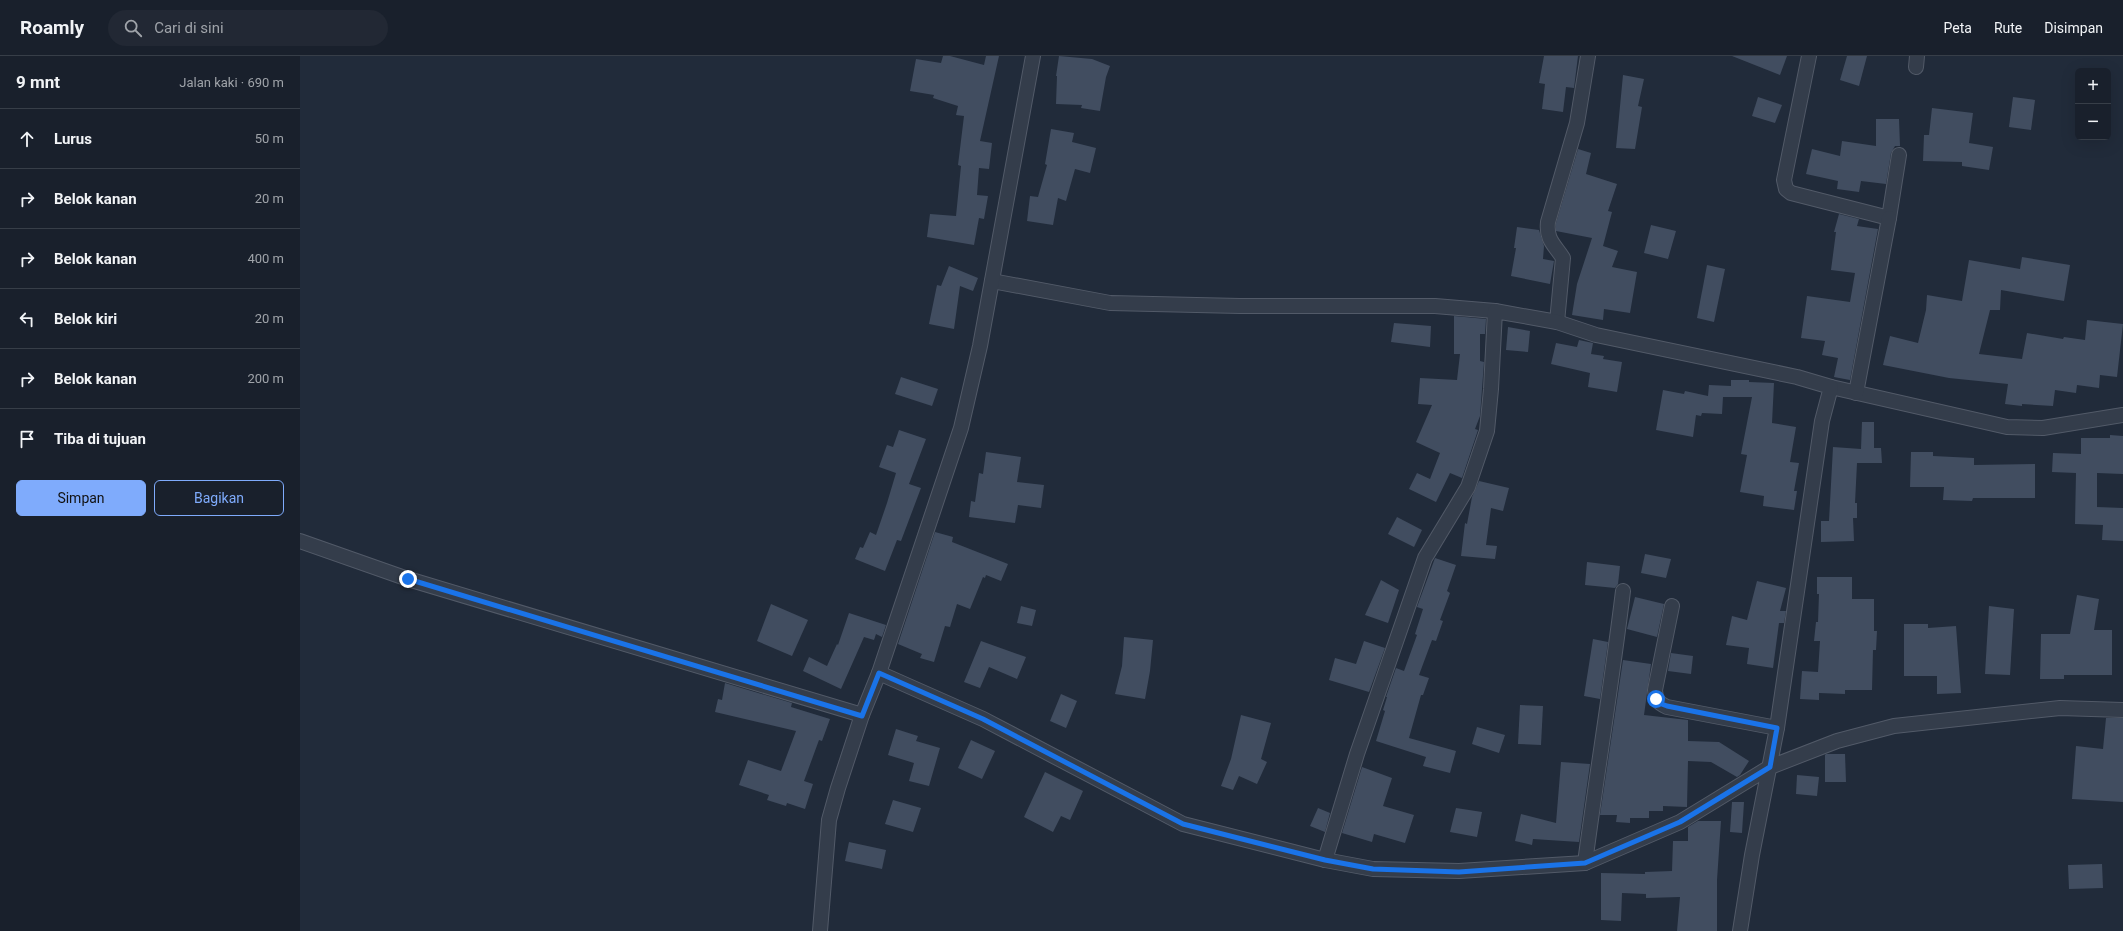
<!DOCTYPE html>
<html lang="id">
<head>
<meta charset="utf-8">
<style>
  :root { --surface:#19202c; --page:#222834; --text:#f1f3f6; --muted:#9fa3a9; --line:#373e48; --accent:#7fabfc }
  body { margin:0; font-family:Roboto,sans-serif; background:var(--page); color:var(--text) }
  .controls { position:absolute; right:12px; top:12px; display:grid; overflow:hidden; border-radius:6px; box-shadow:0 4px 16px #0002 }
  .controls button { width:36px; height:36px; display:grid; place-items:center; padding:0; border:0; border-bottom:1px solid var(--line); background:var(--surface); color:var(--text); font:20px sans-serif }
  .stop { position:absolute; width:12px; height:12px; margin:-9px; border:3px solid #1a73e8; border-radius:50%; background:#fff }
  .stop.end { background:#1a73e8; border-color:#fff; box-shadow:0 1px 4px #0008 }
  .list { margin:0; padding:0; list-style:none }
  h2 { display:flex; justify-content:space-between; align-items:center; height:52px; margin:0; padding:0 16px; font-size:17px }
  h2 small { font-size:13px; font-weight:400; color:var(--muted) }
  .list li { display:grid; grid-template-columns:26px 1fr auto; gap:12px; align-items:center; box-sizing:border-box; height:60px; padding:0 16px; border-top:1px solid var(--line) }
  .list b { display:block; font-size:15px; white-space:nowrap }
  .list em { font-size:13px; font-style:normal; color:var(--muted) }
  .actions { display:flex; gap:8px; padding:12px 16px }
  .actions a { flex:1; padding:9px 0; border:1px solid var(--accent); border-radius:6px; text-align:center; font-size:14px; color:var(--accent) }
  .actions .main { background:var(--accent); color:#111 }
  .icon { flex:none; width:22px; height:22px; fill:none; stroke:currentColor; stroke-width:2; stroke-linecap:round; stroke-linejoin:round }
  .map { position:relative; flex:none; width:1823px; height:875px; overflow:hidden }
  header { display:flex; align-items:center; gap:24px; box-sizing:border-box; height:56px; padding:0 20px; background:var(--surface); border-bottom:1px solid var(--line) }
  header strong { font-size:19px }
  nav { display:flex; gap:22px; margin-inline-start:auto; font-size:14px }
  .search { width:280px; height:36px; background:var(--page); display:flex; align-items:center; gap:10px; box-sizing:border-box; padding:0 14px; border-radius:22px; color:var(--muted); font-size:15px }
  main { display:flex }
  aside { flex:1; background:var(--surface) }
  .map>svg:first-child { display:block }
</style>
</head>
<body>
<header>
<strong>Roamly</strong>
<div class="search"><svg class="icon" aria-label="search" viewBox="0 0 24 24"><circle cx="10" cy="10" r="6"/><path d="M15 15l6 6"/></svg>Cari di sini</div>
<nav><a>Peta</a><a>Rute</a><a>Disimpan</a></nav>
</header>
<main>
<aside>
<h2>9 mnt<small>Jalan kaki · 690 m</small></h2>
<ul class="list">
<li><svg class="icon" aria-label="ahead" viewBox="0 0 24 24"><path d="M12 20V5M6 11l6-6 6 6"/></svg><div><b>Lurus</b></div><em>50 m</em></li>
<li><svg class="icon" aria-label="right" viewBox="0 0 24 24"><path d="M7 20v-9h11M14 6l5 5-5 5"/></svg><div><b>Belok kanan</b></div><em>20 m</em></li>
<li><svg class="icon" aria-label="right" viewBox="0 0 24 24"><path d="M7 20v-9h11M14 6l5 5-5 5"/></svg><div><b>Belok kanan</b></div><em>400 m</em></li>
<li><svg class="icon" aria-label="left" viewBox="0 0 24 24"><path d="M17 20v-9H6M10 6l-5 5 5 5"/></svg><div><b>Belok kiri</b></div><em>20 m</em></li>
<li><svg class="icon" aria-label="right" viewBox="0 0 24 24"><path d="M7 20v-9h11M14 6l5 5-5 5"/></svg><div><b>Belok kanan</b></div><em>200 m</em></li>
<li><svg class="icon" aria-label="arrive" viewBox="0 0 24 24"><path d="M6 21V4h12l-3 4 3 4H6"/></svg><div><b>Tiba di tujuan</b></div></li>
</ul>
<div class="actions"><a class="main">Simpan</a><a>Bagikan</a></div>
</aside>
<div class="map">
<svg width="1823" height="875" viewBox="0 0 1823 875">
  <rect width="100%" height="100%" fill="#212b3a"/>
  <g fill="#414d60">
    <path d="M643,0h7l34,9 2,-9h13l-19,85 12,2 -3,26 -10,-1 -2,27 11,1 -4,23 -5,-1 -5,27 -47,-8 3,-23 26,2 5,-50 -3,-1 6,-49 -8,-1 2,-9 -25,-8 1,-3 -24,-4 6,-32 25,4z"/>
    <path d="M759,0l33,3 18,7 -4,11 -6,34 -19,-3 1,-3 -26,-1 1,-28h-1z"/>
    <path d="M1244,0h34l-4,32 -8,-1 -3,25 -21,-3 3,-25 -6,-1z"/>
    <path d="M1432,0h55l-7,19z"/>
    <path d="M1547,0h20l-8,30 -19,-6z"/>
    <path d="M1323,19l21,4 -6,27 4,1 -7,42 -19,-1z"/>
    <path d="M1458,41l24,8 -7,18 -23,-7z"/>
    <path d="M1713,41l22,3 -4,30 -22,-3z"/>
    <path d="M1632,52l41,5 -4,30 24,4 -4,23 -27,-4v-4l-39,-1 1,-26h5z"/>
    <path d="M1576,63h23l1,27h-5l-4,7 -5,31 -25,-3 -2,11 -22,-3 1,-8 -32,-7 6,-25 28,7 2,-15 34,5z"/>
    <path d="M751,73l23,4 -2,9 24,6 -6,25 -15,-4 -9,32 -8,-3 -5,27 -26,-4 3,-25 8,1 9,-32 -2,-1z"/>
    <path d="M1278,93l13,4 -5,21 31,10 -9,27 4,1 -9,34 15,5 -6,16 25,5 -7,41 -26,-4 -1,11 -31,-5 5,-31 15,-46 -36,-7v-8z"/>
    <path d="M1539,158l20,5 -2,7 21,3 -28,151 -16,-3 4,-19 -16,-3 3,-14 -24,-3 6,-42 43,6 5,-29 -24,-3 5,-38h-2z"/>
    <path d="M1351,169l25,6 -8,28 -24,-6z"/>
    <path d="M1217,171l22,3 5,16 -1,13 11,2 -4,23 -39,-8 5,-28h-2z"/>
    <path d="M1722,201l48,8 -6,36 -63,-11 -1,20h-10l-11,44 43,5 5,-26 36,6 1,-2 21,3 2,-20 36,4 -6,53 -17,-2 -1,13 -22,-3 -1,8 -21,-3 -2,16 -31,-2v2l-17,-2 3,-20 -59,-6 -66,-13 7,-29 28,7 8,-33 1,-15 35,6 7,-41 51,9z"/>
    <path d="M1407,209l18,4 -11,53 -17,-4z"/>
    <path d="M649,210l29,12 -5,13 -13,-5 -6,43 -25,-5 8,-39 4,1z"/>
    <path d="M1154,260l32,3 -1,15h-5v27l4,1 -4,54 -5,13 3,1 -16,48 -12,-5 -14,29 -27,-13 8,-16 13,6 10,-26 -24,-11 16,-37 -14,-1 2,-26 37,2 3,-26h-6z"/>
    <path d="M1094,267l37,3 -1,21 -39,-5z"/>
    <path d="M1208,271l22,4 -2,21 -22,-2z"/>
    <path d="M1279,284l14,3 -2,11 13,2 -1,3 19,3 -5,30 -29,-5 2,-14 -39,-9 5,-21 21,4z"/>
    <path d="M601,321l37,12 -6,17 -37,-12z"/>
    <path d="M1431,324h18v2l25,1 -2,40 24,4 -6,35 9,1 -5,28h3l-3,19 -31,-4 1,-10 -24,-4 7,-37 -6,-1 11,-57h-29l-1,17 -20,-1 -1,3 -5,-1 -3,22 -37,-7 7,-40 21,4 1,-3 23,5 1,-11 22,1z"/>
    <path d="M1562,366h12v26h7l1,15h-25l-2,40h2v15h-4l1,23 -33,1v-21h8l4,-74 28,2z"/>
    <path d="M599,374l27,9 -17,45 12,4 -20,53 -4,-1 -12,31 -30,-12 5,-12 3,1 7,-16 6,3 11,-32 9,-30 -17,-6 8,-22 6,2z"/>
    <path d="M1810,379l13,1v38l-26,-1v34l26,1v33l-21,-1 1,-15 -28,-1 1,-51 -24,-1 1,-19 28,1v-16h29z"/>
    <path d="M686,396l35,5 -4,25 27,3 -3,23 -23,-3 -3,18 -46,-6 2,-16 4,1 4,-29 4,1z"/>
    <path d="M1611,396h22v4l41,2v7l61,-1v34h-62l-1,3 -29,-1 1,-13h-34z"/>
    <path d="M1179,425l30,7 -6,23 -12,-3 -5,37 11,1 -2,13 -34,-3 4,-33 2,1 5,-27z"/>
    <path d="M1097,461l25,13 -8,17 -26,-13z"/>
    <path d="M635,476l18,5 -1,5 56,22 -7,17 -15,-6 -1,3 -2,-1 -13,32 -13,-5 -7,23 -5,-1 -11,36 -14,-4 2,-4 -24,-10z"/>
    <path d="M1345,498l26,5 -5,19 -25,-5z"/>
    <path d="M1135,502l21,7 -9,26 3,2 -10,27 3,1 -7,20 -4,-1 -13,35 10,3 -6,17h-2l-12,43 47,13 -6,22 -27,-7 3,-9 -50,-16 9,-30 -2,-1 4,-13h-1l10,-29 8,3 13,-36 -2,-1 8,-25 -6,-2z"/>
    <path d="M1287,506l33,4 -2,18 -3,4 -30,-3z"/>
    <path d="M1517,521h35v22h22v32h3l-1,19h-3l-1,40h-27v4l-26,-1v7l-19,-1 2,-28 16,1 2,-31h-6l2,-19h2l1,-28h-2z"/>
    <path d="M1081,524l18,10 -11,33 -23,-8z"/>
    <path d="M1457,525l29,7 -6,23h6l-2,12h-5l-6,45 -26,-4 2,-16 -23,-3 6,-29 15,4z"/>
    <path d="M1777,539l22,4 -5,31h18v45h-48v4h-24l1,-45h29z"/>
    <path d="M1335,541l29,7 -7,33 -30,-8z"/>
    <path d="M471,548l37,16 -16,36 -35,-15z"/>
    <path d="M721,550l15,4 -4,16 -15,-3z"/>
    <path d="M1689,550l25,3 -4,66 -25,-1z"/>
    <path d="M549,557l37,12 -4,12 -6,-3 -2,6 -10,-3 -23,52 -38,-18 6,-14 18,9 10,-22 1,1z"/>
    <path d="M1604,568h24v4l28,-2 5,67 -24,1v-18h-33z"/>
    <path d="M824,581l29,3 -3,31 -5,28 -30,-5 7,-28z"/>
    <path d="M1293,583l15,3 -8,57 -16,-3z"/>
    <path d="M681,585l45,16 -9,22 -28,-12 -9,21 -16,-6z"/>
    <path d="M1064,585l21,7 -16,44 -40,-12 6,-22 21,6z"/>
    <path d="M1371,597l22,3 -2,18 -23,-3z"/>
    <path d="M1323,604l28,4 -7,51 44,5v21l31,1 30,19 -9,14 -3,2 -26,-15 -23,-1 -1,46 -24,-1v5h-14v7h-19v5l-14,-1 1,-7h-17z"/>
    <path d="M425,627l67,20 -1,4 39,12 -8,22 -3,-1 -15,41 9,3 -8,25 -18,-6 -1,3 -19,-6 2,-5 -30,-10 9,-25 33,11 15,-40 -81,-19 3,-13 4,1z"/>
    <path d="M761,638l16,7 -11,27 -16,-7z"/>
    <path d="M1220,649l23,1 -2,39 -23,-1z"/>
    <path d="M941,659l30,8 -10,36 6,3 -10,22 -18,-8 -6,14 -12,-4 10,-27z"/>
    <path d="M1806,662h17v84l-51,-3 4,-53 27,3z"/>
    <path d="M1177,671l28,8 -6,18 -27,-9z"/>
    <path d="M596,673l22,7 -2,5 24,7 -11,38 -20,-5 5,-18 -26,-8z"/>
    <path d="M671,684l24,11 -13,28 -24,-11z"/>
    <path d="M1526,698h19l1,28h-21v-27z"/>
    <path d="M1261,706l29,2 -11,78 -46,-3 -1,6 -17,-4 6,-27 35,9z"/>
    <path d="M1062,711l30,11 -9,28 31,9 -9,28 -31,-9 -2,8 -30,-9z"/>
    <path d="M745,716l38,19 -13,29 -9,-4 -8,16 -29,-15z"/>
    <path d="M1497,719l22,2 -2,19 -21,-2z"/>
    <path d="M593,744l28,8 -8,24 -28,-8z"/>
    <path d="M1432,746h12l-2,31 -12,-1z"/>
    <path d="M1018,752l12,5 -5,19 -15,-6z"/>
    <path d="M1156,752l26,4 -5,25 -27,-5z"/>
    <path d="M1398,765h23l-4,59v51h-40l3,-34 -34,1v-4l-24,-1 -1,28 -20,-1v-47l44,1v-2l27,-1 1,-30h15v-14z"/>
    <path d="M549,786l37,8 -4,19 -37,-8z"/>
    <path d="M1802,808l1,24 -34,1 -1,-24z"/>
  </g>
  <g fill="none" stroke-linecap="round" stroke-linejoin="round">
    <defs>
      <g id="minor">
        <path d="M1509,0l-25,124 2,9 5,4 98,25 10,-63"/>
        <path d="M1616,11l1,-11"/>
        <path d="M692,225l118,22 130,3h195l60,5"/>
        <path d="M1257,266l6,-64c-9,-14 -17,-18 -15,-36l29,-99 11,-67"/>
        <path d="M1531,331l176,40 36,1 80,-13"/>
        <path d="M1556,337l33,-175"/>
        <path d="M0,485l108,38 454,136"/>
        <path d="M1372,550l-17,84c1,10 3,13 12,17l110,21"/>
        <path d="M579,617l104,46 200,105 142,36 48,9 86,2 126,-8 95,-41 90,-55 67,-26 57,-15 166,-18 63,2"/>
        <path d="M1025,804l32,-106 68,-196 43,-71 19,-56 4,-42 4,-78 62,11 39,13 201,42 34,10 -9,34 -45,307 -25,127 -12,76"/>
        <path d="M1285,807c12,-91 27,-181 38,-272"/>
        <path d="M520,875l9,-111 9,-32 24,-73 17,-42 82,-245 19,-82 53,-290"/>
      </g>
    </defs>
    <use href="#minor" stroke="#525a68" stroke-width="16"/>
    <use href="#minor" stroke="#343d4b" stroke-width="14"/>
  </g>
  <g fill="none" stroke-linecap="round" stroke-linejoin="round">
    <path stroke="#1a73e8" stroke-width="5" d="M108,523l454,137 17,-43 104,46 200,105 142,36 48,9 86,3 126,-9 95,-41 90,-55 7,-39 -110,-22 -8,-3 -3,-4"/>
  </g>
</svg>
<div class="controls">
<button>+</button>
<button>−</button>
</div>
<div class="stop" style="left:1356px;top:643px"></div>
<div class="stop end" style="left:108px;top:523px"></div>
</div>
</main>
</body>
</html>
